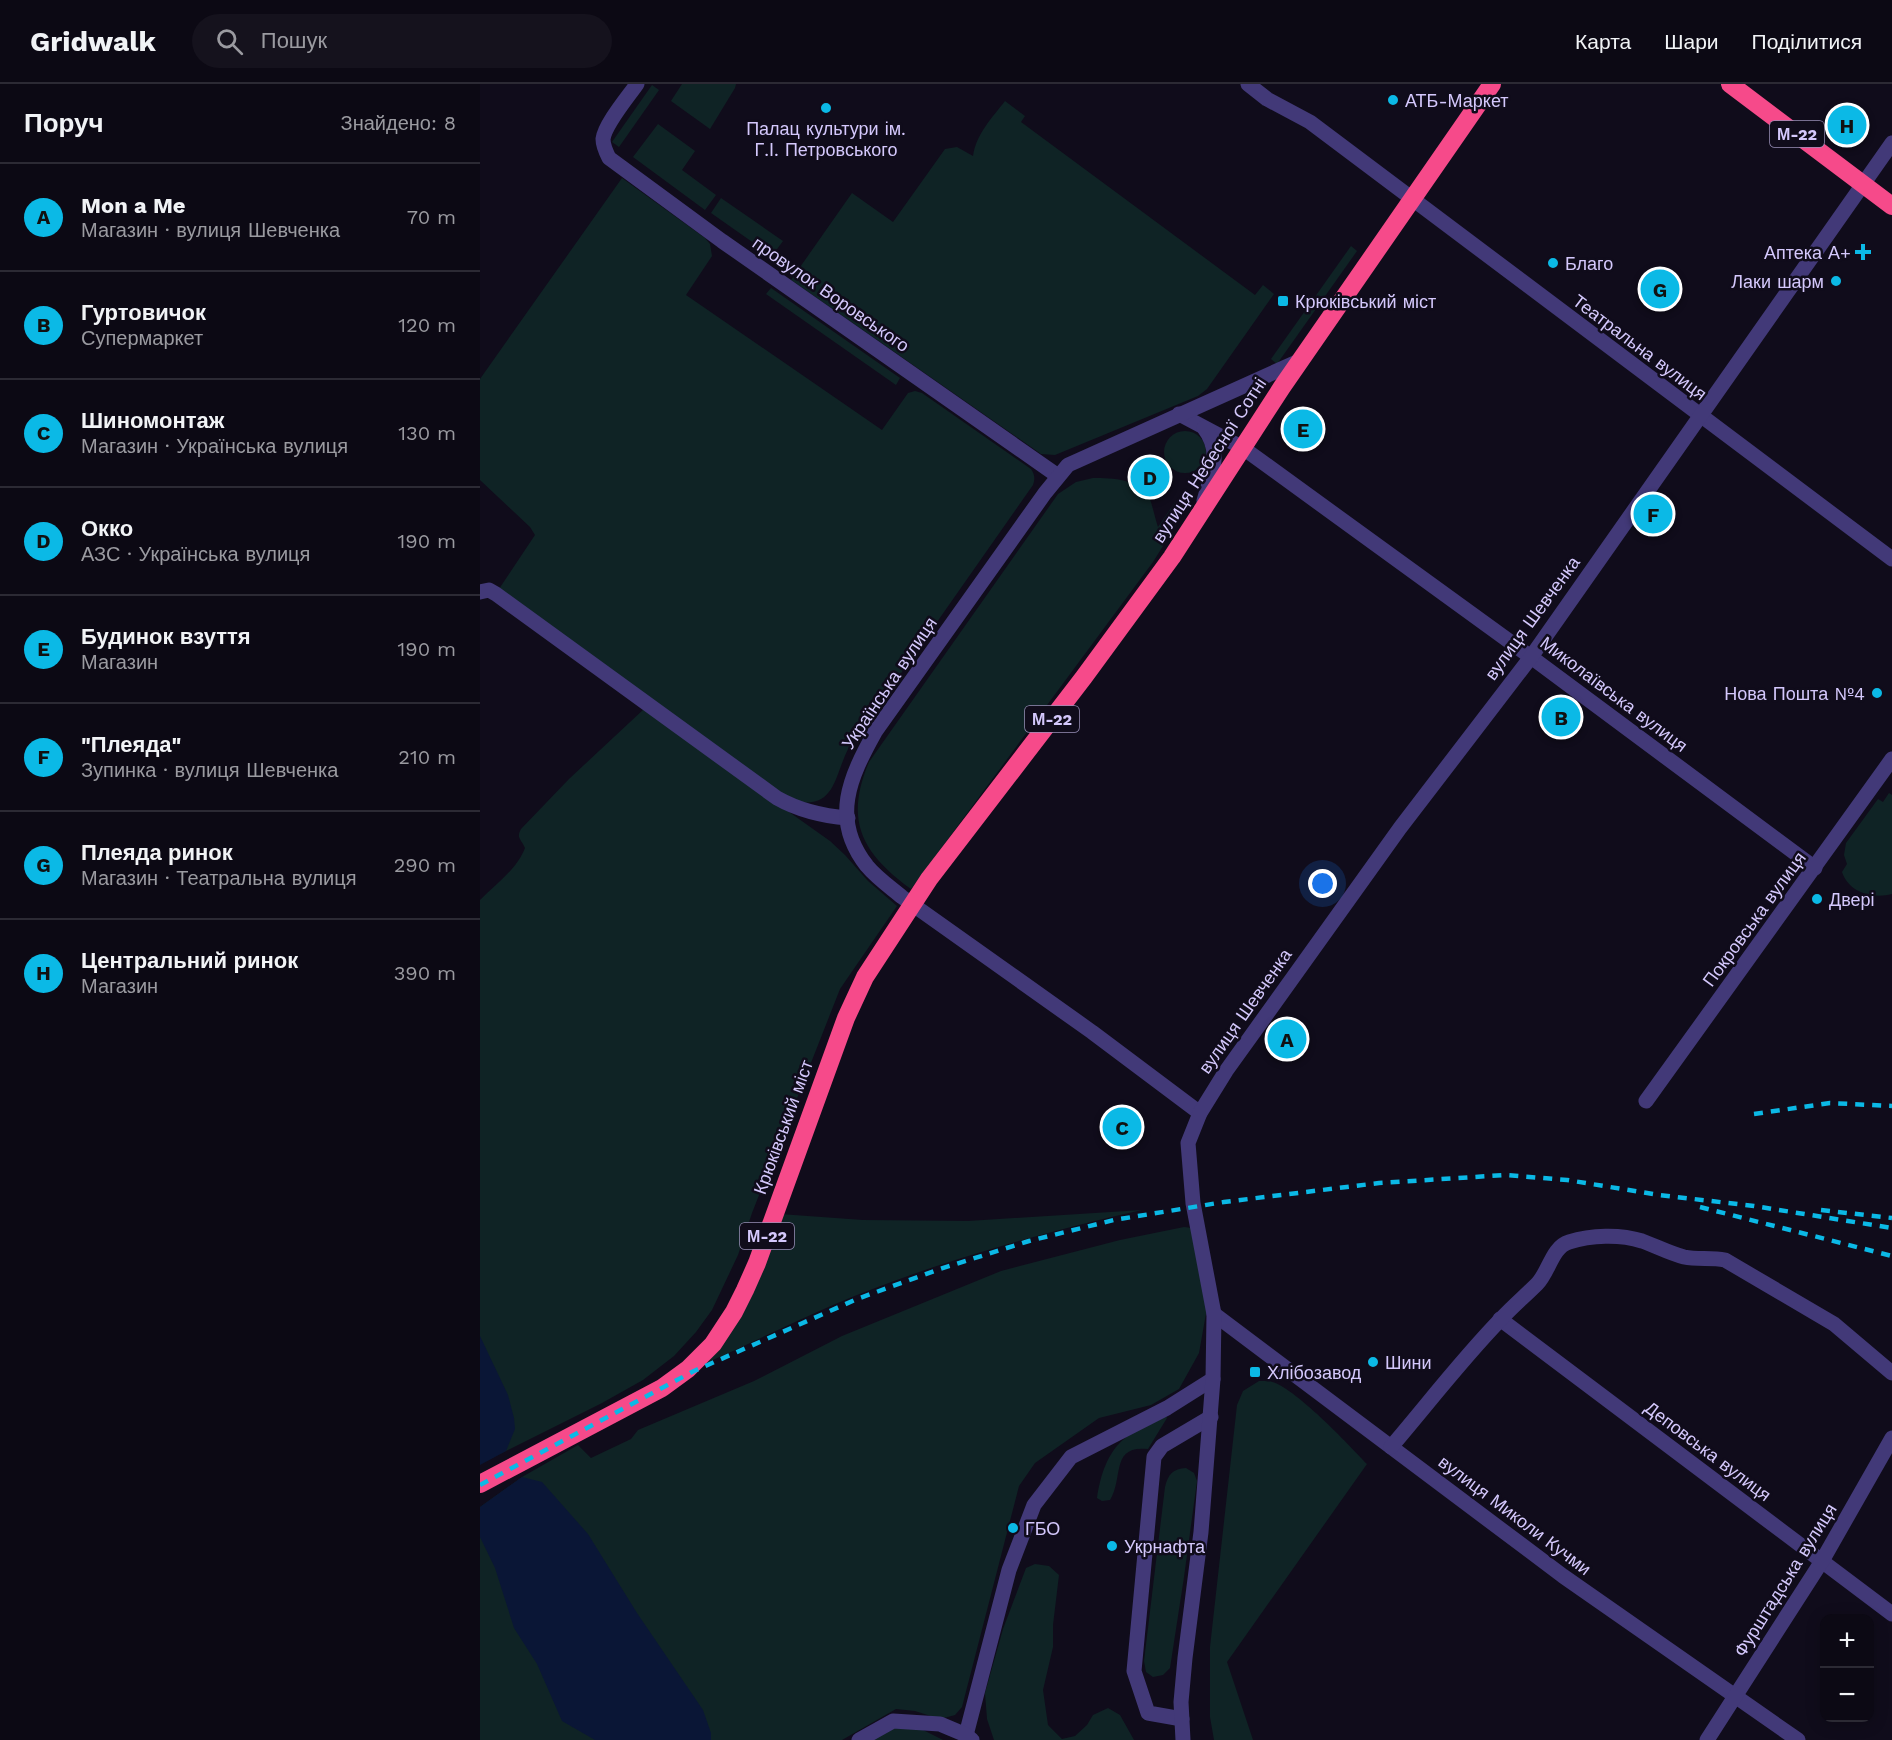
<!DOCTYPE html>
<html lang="uk">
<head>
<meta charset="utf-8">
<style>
  :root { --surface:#0c0914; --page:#15121d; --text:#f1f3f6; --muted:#9a9aa0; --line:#2c2a34; --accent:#0bb9e6 }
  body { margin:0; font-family:"Work Sans",sans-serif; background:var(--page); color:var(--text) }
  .controls { position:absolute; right:18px; bottom:18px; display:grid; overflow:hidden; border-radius:12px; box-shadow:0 3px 15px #0003 }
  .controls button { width:54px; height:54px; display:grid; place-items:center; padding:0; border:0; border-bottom:2px solid var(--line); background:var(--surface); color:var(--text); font:30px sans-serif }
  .you { position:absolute; left:843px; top:800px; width:21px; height:21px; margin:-15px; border:4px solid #fff; border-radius:50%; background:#1a73e8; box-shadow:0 0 0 9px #1a73e833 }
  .badge { display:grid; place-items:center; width:39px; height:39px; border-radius:50%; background:var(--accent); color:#111; font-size:20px; font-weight:700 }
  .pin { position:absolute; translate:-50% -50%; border:3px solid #fff; box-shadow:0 2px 6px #0006 }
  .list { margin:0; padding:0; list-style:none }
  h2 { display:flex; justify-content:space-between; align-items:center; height:78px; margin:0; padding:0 24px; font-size:26px }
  h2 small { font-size:20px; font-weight:400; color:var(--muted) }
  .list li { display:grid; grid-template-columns:39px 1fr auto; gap:18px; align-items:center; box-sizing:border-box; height:108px; padding:0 24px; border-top:2px solid var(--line) }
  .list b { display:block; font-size:22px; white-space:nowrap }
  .list p { margin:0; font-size:20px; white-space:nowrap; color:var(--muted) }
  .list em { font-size:20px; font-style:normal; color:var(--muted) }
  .icon { flex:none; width:33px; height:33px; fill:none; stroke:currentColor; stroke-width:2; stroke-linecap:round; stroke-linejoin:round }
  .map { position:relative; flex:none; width:1412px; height:1656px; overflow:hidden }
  header { display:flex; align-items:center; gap:36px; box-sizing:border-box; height:84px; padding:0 30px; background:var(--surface); border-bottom:2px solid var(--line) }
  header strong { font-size:28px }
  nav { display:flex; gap:33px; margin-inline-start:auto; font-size:21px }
  .search { width:420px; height:54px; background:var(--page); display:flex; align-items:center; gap:15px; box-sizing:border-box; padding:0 21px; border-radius:33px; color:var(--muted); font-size:22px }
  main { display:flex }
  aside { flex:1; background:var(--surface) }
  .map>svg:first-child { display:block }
</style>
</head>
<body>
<header>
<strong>Gridwalk</strong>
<div class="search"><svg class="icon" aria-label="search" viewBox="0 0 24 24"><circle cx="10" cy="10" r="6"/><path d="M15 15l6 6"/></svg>Пошук</div>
<nav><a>Карта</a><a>Шари</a><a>Поділитися</a></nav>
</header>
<main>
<aside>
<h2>Поруч<small>Знайдено: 8</small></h2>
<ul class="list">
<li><span class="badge">A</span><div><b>Mon a Me</b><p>Магазин · вулиця Шевченка</p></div><em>70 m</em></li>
<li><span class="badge">B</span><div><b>Гуртовичок</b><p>Супермаркет</p></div><em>120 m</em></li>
<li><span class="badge">C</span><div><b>Шиномонтаж</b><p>Магазин · Українська вулиця</p></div><em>130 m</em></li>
<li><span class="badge">D</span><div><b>Окко</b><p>АЗС · Українська вулиця</p></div><em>190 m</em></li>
<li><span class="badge">E</span><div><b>Будинок взуття</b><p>Магазин</p></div><em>190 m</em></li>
<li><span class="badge">F</span><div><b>&quot;Плеяда&quot;</b><p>Зупинка · вулиця Шевченка</p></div><em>210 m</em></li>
<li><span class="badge">G</span><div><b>Плеяда ринок</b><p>Магазин · Театральна вулиця</p></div><em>290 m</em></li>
<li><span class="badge">H</span><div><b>Центральний ринок</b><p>Магазин</p></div><em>390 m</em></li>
</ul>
</aside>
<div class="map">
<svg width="1412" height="1656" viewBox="0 0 1412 1656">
  <rect width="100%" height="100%" fill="#100c1b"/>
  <g fill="#0f2325">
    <path d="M202,0h54l-1,4 -25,41 -39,-28z"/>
    <path d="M172,1l7,5 -40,57 -7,-5z"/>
    <path d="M525,17l20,15 -4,6 234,173 8,-10 11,9 -67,95 -9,7 -143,59 -14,-1 -250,-174 61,-87 41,29 52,-73 12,-2 16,9c3,-22 19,-38 32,-55z"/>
    <path d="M178,40l37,27 -13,19 34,25 -11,15 -72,-53z"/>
    <path d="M142,94l83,60 5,6 2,12 -26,39 196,135 26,-37 7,-2 7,2 109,76c4,6 4,10 2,16l-185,264c-14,28 -13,63 -57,51l-292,-211 36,-54 -5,-8 -50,-47v-101z"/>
    <path d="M241,114l62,43 -11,15 -61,-43z"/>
    <path d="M871,162l6,5 -80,113 -6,-5z"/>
    <path d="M291,204l129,90 -4,7 -130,-91z"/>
    <circle cx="705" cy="368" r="21"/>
    <path d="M613,394c19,0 48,1 57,21 3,9 5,19 8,28l17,-25 15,1 -37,59 -242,327c-49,-36 -67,-68 -42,-127l189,-268 18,-12z"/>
    <path d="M164,625l186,132 15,14 23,26 29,25 -57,83 -88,224 -14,42 -26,55 -16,22 -22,24 -31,24 -41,23 -122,61v-564c16,-16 37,-31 45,-52 -4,-9 -9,-10 -4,-19l48,-50z"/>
    <path d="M1409,709l3,2v99c-19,5 -43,-1 -50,-22l5,-8 -3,-9 2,-12 32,-44 5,3z"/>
    <path d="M662,1126c-106,24 -210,53 -309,95 -44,19 -86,40 -129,59l76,-150 83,6 105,1z"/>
    <path d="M704,1143l8,1 15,80 -8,45 -20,36 -28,16 -52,13 -64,45 -16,23 -57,221 -7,8 -15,4 -25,-8 -19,-2 -54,31h-362v-233l42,-30 56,-32 13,13 40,-19 7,-9 116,-49 88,-45 159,-65 119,-31z"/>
    <path d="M779,1297c3,0 6,0 10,0 24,4 80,64 98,83l-140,198 26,78h-39l-4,-23v-70l27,-242 6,-14z"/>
    <path d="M686,1332l1,2 -19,31c-38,-4 -24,28 -38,51l-8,1 -5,-3c3,-21 10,-45 27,-59 11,-10 29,-16 42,-23z"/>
    <path d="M706,1384l8,5 3,8 -13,96 -14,91 -7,7 -10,2 -7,-5 -2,-11 21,-174c3,-13 8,-18 21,-19z"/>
    <path d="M555,1480l14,2 10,9 -6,50v22l-10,43 5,35 14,14 13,-3 12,-11 6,-10 15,-7 12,7 14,25h-140l-7,-21 -2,-26 18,-64 23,-61z"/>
    <path d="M413,1644h26l24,12h-72z"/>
  </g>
  <g fill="#0a1636">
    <path d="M0,1252l28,59 6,23 1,11 -9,22 -26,14z"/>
    <path d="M42,1393l20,5 46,52 49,79 66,97 8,23v7h-116l-33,-19 -25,-57 -23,-36 -19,-60 -15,-31v-30z"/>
  </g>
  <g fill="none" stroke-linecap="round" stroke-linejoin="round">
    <g stroke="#423978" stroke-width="15">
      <path d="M157,0c-9,13 -32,40 -34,55 0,7 3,13 6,19l113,83 336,235"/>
      <path d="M768,0l19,15 43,23 582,437"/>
      <path d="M699,330l64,34 288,209 284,211"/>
      <path d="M724,344c19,25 7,46 0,73"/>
      <path d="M0,508l9,-2 7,4 281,204c23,13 45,18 71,20"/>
      <path d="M1166,1017l246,-342"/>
      <path d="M720,1029l-108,-81 -190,-135c-12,-10 -25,-19 -35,-31 -37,-47 -17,-89 8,-134l170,-239 23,-28 9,-4 222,-100"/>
      <path d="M734,1230l349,262 235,164"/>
      <path d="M1020,1235l392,295"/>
      <path d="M911,1363c36,-42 71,-88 110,-128 11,-12 24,-23 36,-35 12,-12 15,-37 32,-42 22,-7 51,-8 73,-1 14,5 27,12 42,16 14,3 27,0 41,3l109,64 58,49"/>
      <path d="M702,1635l-34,-6 -14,-42 20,-214 8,-11 49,-29"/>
      <path d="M486,1651l43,-165 25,-65 37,-48 96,-49 46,-29"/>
      <path d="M379,1656l34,-19 47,3 26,11 6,5"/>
      <path d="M703,1656l-2,-38 4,-44 16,-126 12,-153 1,-65 -21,-111 -5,-60 12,-30 26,-42 174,-243 131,-171 361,-514"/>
      <path d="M1227,1656l115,-179 70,-123"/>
    </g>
    <g stroke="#f64a8a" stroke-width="18">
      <path d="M1250,0l162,122"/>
      <path d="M0,1400l182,-96 26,-19 25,-25 21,-32 11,-22 12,-27 89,-245 19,-41 64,-98 155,-202 88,-120 110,-170 210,-303"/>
    </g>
    <g stroke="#0bb9e6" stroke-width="4.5" stroke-dasharray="9 8" stroke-linecap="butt">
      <path d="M1274,1030l76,-11 62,3"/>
      <path d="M1220,1123l192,49"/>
      <path d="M1341,1126l71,8"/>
      <path d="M0,1401l214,-114 163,-72 83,-30 89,-28 85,-21 110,-18 155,-19 127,-8 61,5 92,15 95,11 138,22"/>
    </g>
  </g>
  <g fill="#0bb9e6" stroke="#100c1b" stroke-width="2">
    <circle cx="913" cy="16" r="6"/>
    <circle cx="346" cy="24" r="6"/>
    <path d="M1380 159h6v6h6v6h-6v6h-6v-6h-6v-6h6z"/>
    <circle cx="1073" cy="179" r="6"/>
    <circle cx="1356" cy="197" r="6"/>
    <rect x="797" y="211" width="12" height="12" rx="3"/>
    <circle cx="1397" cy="609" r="6"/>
    <circle cx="1337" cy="815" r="6"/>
    <circle cx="893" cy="1278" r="6"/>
    <rect x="769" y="1282" width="12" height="12" rx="3"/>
    <circle cx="533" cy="1444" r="6"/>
    <circle cx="632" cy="1462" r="6"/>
  </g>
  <g text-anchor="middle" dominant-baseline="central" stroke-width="5" stroke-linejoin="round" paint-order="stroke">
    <g fill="#100c1b" stroke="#9990b8" stroke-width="1.5">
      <rect x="1290" y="37" width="54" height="26" rx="4.5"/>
      <rect x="545" y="622" width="54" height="26" rx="4.5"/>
      <rect x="260" y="1139" width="54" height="26" rx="4.5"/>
    </g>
    <g font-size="16" font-weight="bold" fill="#d4c8fc">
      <text x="1317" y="50">М-22</text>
      <text x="572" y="635">М-22</text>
      <text x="287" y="1152">М-22</text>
    </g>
    <g font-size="18" fill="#d4c8fc" stroke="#100c1b" text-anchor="start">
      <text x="925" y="16">АТБ-Маркет</text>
      <text x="346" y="44" text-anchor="middle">Палац культури ім.<tspan x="346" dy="21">Г.І. Петровського</tspan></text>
      <text x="1371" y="168" text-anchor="end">Аптека А+</text>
      <text x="1085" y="179">Благо</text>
      <text x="1344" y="197" text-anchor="end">Лаки шарм</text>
      <text x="815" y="217">Крюківський міст</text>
      <text x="1385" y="609" text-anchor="end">Нова Пошта №4</text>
      <text x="1349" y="815">Двері</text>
      <text x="905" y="1278">Шини</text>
      <text x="787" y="1288">Хлібозавод</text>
      <text x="545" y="1444">ГБО</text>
      <text x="644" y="1462">Укрнафта</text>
    </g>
    <g font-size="18" fill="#d4c8fc" stroke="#100c1b">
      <text transform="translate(351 210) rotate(35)">провулок Воровського</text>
      <text transform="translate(1160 263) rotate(37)">Театральна вулиця</text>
      <text transform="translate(729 376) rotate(-57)">вулиця Небесної Сотні</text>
      <text transform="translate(1052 534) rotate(-54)">вулиця Шевченка</text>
      <text transform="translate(409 599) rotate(-56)">Українська вулиця</text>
      <text transform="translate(1134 610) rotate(37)">Миколаївська вулиця</text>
      <text transform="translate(1274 835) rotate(-54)">Покровська вулиця</text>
      <text transform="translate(765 927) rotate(-55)">вулиця Шевченка</text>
      <text transform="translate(303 1043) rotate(-70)">Крюківський міст</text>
      <text transform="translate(1228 1367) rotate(37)">Деповська вулиця</text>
      <text transform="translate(1035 1431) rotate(37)">вулиця Миколи Кучми</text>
      <text transform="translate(1305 1496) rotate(-58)">Фурштадська вулиця</text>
    </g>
  </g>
</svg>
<div class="controls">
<button>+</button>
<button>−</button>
</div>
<div class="you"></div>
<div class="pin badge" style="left:807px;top:955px">A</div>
<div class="pin badge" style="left:1081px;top:633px">B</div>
<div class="pin badge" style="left:642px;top:1043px">C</div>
<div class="pin badge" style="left:670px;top:393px">D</div>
<div class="pin badge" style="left:823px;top:345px">E</div>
<div class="pin badge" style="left:1173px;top:430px">F</div>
<div class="pin badge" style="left:1180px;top:205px">G</div>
<div class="pin badge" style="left:1367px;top:41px">H</div>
</div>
</main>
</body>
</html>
